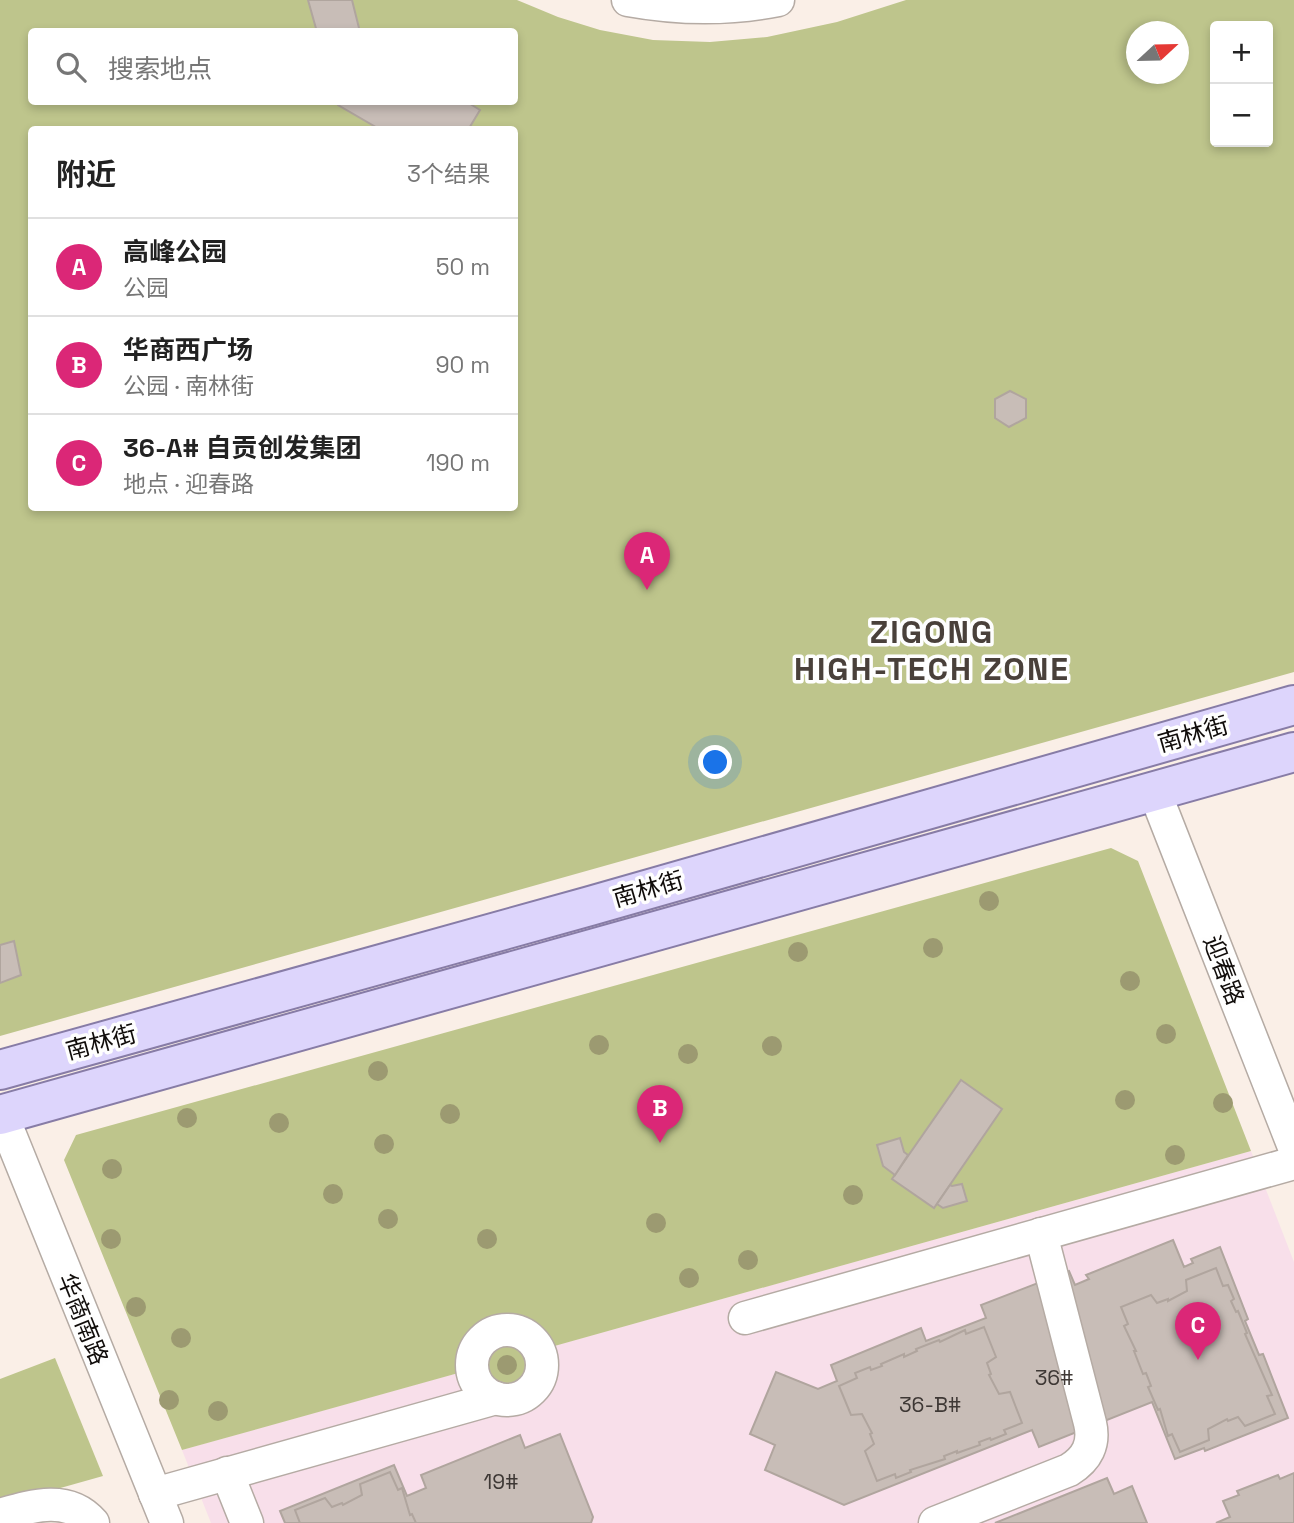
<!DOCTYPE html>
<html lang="zh">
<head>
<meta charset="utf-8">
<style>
  :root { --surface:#fff; --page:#f6f6f6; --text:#222; --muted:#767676; --line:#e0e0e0; --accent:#db2777 }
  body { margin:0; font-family:"Space Grotesk","Noto Sans SC",sans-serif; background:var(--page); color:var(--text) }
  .controls { position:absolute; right:21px; top:21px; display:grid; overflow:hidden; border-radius:7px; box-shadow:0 4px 10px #0003 }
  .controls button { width:63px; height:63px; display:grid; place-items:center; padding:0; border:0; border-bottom:2px solid var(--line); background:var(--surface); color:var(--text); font:35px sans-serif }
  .compass { position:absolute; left:1126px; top:21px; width:63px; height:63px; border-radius:50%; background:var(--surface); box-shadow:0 4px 10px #0003; rotate:68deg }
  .you { position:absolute; left:716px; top:763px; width:24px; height:24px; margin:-18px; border:5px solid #fff; border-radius:50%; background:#1a73e8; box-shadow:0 0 0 10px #1a73e833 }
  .badge { display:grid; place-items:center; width:46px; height:46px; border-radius:50%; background:var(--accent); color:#fff; font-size:23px; font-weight:700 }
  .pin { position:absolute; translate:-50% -58px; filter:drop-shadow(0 2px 4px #0008) }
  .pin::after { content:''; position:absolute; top:37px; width:24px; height:21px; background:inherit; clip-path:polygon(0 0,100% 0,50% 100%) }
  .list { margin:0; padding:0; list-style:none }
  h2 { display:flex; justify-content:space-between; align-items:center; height:91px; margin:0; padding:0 28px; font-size:30px }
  h2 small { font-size:23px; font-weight:400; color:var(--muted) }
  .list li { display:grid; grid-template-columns:46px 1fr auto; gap:21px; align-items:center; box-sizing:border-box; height:98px; padding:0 28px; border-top:2px solid var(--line) }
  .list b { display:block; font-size:26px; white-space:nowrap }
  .list p { margin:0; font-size:23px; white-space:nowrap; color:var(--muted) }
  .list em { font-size:23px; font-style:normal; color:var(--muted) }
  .icon { flex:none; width:38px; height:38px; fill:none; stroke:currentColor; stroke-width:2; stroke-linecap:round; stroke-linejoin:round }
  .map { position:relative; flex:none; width:1294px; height:1523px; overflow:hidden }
  .search { position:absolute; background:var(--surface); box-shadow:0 4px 10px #0003; left:28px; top:28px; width:490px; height:77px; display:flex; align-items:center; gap:18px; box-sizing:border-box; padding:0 24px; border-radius:7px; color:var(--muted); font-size:26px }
  .panel { position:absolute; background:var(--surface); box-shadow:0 4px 10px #0003; left:28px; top:126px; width:490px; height:385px; border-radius:7px }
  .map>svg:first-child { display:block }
</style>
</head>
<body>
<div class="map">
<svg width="1294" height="1523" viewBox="0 0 1294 1523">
  <rect width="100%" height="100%" fill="#faefe7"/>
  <path fill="#f8dfea" d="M1251,1151l43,111v261h-1083l-29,-73z"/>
  <g fill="#bec58c" fill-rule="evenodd">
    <path d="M0,0h517l41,17 42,13 53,10 57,2 57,-5 70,-15 69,-22h388v672l-1294,364zM1215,26h53v116h-53zM32,32h482v70h-482zM1136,32h42v42h-42zM32,130h482v378h-482z"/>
    <path d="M1111,848l27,13 113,290 -725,203c7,34 -28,45 -39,11l-305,85 -118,-290 12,-25z"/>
    <path d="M55,1358l48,118 -103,29v-126z"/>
  </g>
  <g fill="#c8bdb7" stroke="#b0a59e" stroke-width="2">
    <path d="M308,0h44l8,32h-43z"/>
    <path d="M337,102h130l13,8 -12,20h-87l-43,-25z"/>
    <path d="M1010,391l16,8v19l-17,9 -14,-9v-19z"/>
    <path d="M14,941l7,34 -21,8v-38z"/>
    <path d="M961,1080l41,29 -68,99 -42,-29z"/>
    <path d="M900,1138l4,14 4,3 -13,20 -12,-9 -6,-21z"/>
    <path d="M962,1184l5,17 -24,7 -6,-4 13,-19 2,1z"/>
    <path d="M1173,1240l11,27 9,-4 -2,-4 29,-12 28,72 -3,2 14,34 4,-1 25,64 -83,33 -1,-3 -29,11 -23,-57 -113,45 -7,-17 -188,75 -79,-35 10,-25 -25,-11 26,-62 42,17 19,-8 -6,-16 90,-37 5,13 60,-23 -5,-13 88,-34 6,14 14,-6 -3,-4z"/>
    <path d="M1216,1268l7,18 5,-1 6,14 -3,2 5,11 2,-1 9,22 -2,1 27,61 -5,1 8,18 -30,12 -7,-9 -10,4 -1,-2 -19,10 1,11 -29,12 -8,-18 -4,2 -8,-27 -2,1 -10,-23 3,-1 -5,-13 -3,1 -9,-23h2l-12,-25 4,-2 -7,-17 30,-12 6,8 11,-4v2l19,-10 -1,-11z"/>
    <path d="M984,1327l12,30 -9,6 4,11 -2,1 10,19 11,-2 12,31 -18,7 2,4 -15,6 -1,-2 -11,4 1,3 -23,8v-2l-13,5 1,3 -35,11 1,2 -15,6 -1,-4 -18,7 -12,-30 9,-7 -4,-10 2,-1 -10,-19 -11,1 -12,-29 18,-8 -2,-5 15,-6 1,3 11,-4 -1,-2 23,-10v3l13,-6 -1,-2 23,-9 1,2 25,-12 1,4z"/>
    <path d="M560,1434l33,83 -2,6h-306l-5,-12 114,-46 13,31 19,-8 -5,-13 99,-40 5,13z"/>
    <path d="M390,1472l8,18 4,-2 8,27 2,-1 4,9h-116l-5,-13 30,-12 7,9 10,-4 1,2 19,-10 -2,-11z"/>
    <path d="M1294,1473v50h-78l14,-6 -7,-16 16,-6 -2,-4 41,-16 2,4z"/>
    <path d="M1107,1478l7,16 18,-8 15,37h-152z"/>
  </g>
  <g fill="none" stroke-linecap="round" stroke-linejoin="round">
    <defs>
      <g id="minor">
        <path d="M628,0c50,9 100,10 150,0"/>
        <path d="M1155,793l139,354"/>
        <path d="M2,1115l165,408"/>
        <path d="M745,1318l549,-155"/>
        <circle cx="507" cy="1365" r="35"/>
        <path d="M227,1473l20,50"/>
        <path d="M155,1494l341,-96"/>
        <path d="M0,1515c31,-9 68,-21 93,8"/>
        <path d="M935,1523l134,-53c18,-11 26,-26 21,-47l-49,-189"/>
      </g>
      <g id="major">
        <path d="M0,1070l590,-164 704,-201"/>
        <path d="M0,1115l1294,-363"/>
      </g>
    </defs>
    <use href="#minor" stroke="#b5aba4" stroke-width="35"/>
    <use href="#major" stroke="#877ca6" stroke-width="42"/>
    <use href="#minor" stroke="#fff" stroke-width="32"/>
    <use href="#major" stroke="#ddd5fc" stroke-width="38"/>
  </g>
  <g fill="#9c9a71">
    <circle cx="989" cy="901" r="10"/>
    <circle cx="933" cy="948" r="10"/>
    <circle cx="798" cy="952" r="10"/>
    <circle cx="1130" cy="981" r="10"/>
    <circle cx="1166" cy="1034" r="10"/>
    <circle cx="599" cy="1045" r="10"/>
    <circle cx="772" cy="1046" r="10"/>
    <circle cx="688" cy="1054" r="10"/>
    <circle cx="378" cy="1071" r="10"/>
    <circle cx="1125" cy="1100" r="10"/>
    <circle cx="1223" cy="1103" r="10"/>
    <circle cx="450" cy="1114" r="10"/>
    <circle cx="187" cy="1118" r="10"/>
    <circle cx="279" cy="1123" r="10"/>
    <circle cx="384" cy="1144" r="10"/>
    <circle cx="1175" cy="1155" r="10"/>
    <circle cx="112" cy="1169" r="10"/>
    <circle cx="333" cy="1194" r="10"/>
    <circle cx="853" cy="1195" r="10"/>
    <circle cx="388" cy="1219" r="10"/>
    <circle cx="656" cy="1223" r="10"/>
    <circle cx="111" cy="1239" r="10"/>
    <circle cx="487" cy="1239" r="10"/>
    <circle cx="748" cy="1260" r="10"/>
    <circle cx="689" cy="1278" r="10"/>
    <circle cx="136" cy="1307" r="10"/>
    <circle cx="181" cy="1338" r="10"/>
    <circle cx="507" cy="1365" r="10"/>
    <circle cx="169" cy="1400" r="10"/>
    <circle cx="218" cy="1411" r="10"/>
  </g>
  <g text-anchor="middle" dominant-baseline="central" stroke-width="7" stroke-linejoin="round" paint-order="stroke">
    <g font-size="21" fill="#3e3835">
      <text x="1054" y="1377">36#</text>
      <text x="930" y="1404">36-B#</text>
      <text x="501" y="1481">19#</text>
    </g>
    <g font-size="24" fill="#100c0a" stroke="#fefefe">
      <text transform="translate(1193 734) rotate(-16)">南林街</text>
      <text transform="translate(648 889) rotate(-16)">南林街</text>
      <text transform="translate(1224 970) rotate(69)">迎春路</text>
      <text transform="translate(101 1042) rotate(-15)">南林街</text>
      <text transform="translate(83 1319) rotate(68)">华商南路</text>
    </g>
    <g font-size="32" font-weight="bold" letter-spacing="2" fill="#49403a" stroke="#fefefe">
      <text x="932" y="632">ZIGONG<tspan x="932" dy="37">HIGH-TECH ZONE</tspan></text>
    </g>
  </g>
</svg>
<div class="controls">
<button>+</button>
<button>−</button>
</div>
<svg class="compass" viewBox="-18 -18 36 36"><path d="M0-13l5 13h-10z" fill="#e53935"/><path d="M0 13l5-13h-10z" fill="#767676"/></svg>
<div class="you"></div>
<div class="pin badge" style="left:647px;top:590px">A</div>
<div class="pin badge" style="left:660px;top:1143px">B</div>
<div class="pin badge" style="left:1198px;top:1360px">C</div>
<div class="search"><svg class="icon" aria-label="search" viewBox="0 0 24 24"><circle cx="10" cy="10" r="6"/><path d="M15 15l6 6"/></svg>搜索地点</div>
<section class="panel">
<h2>附近<small>3个结果</small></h2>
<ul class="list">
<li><span class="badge">A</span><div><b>高峰公园</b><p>公园</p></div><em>50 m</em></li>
<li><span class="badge">B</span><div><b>华商西广场</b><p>公园 · 南林街</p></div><em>90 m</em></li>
<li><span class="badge">C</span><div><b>36-A# 自贡创发集团</b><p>地点 · 迎春路</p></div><em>190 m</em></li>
</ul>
</section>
</div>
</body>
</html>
